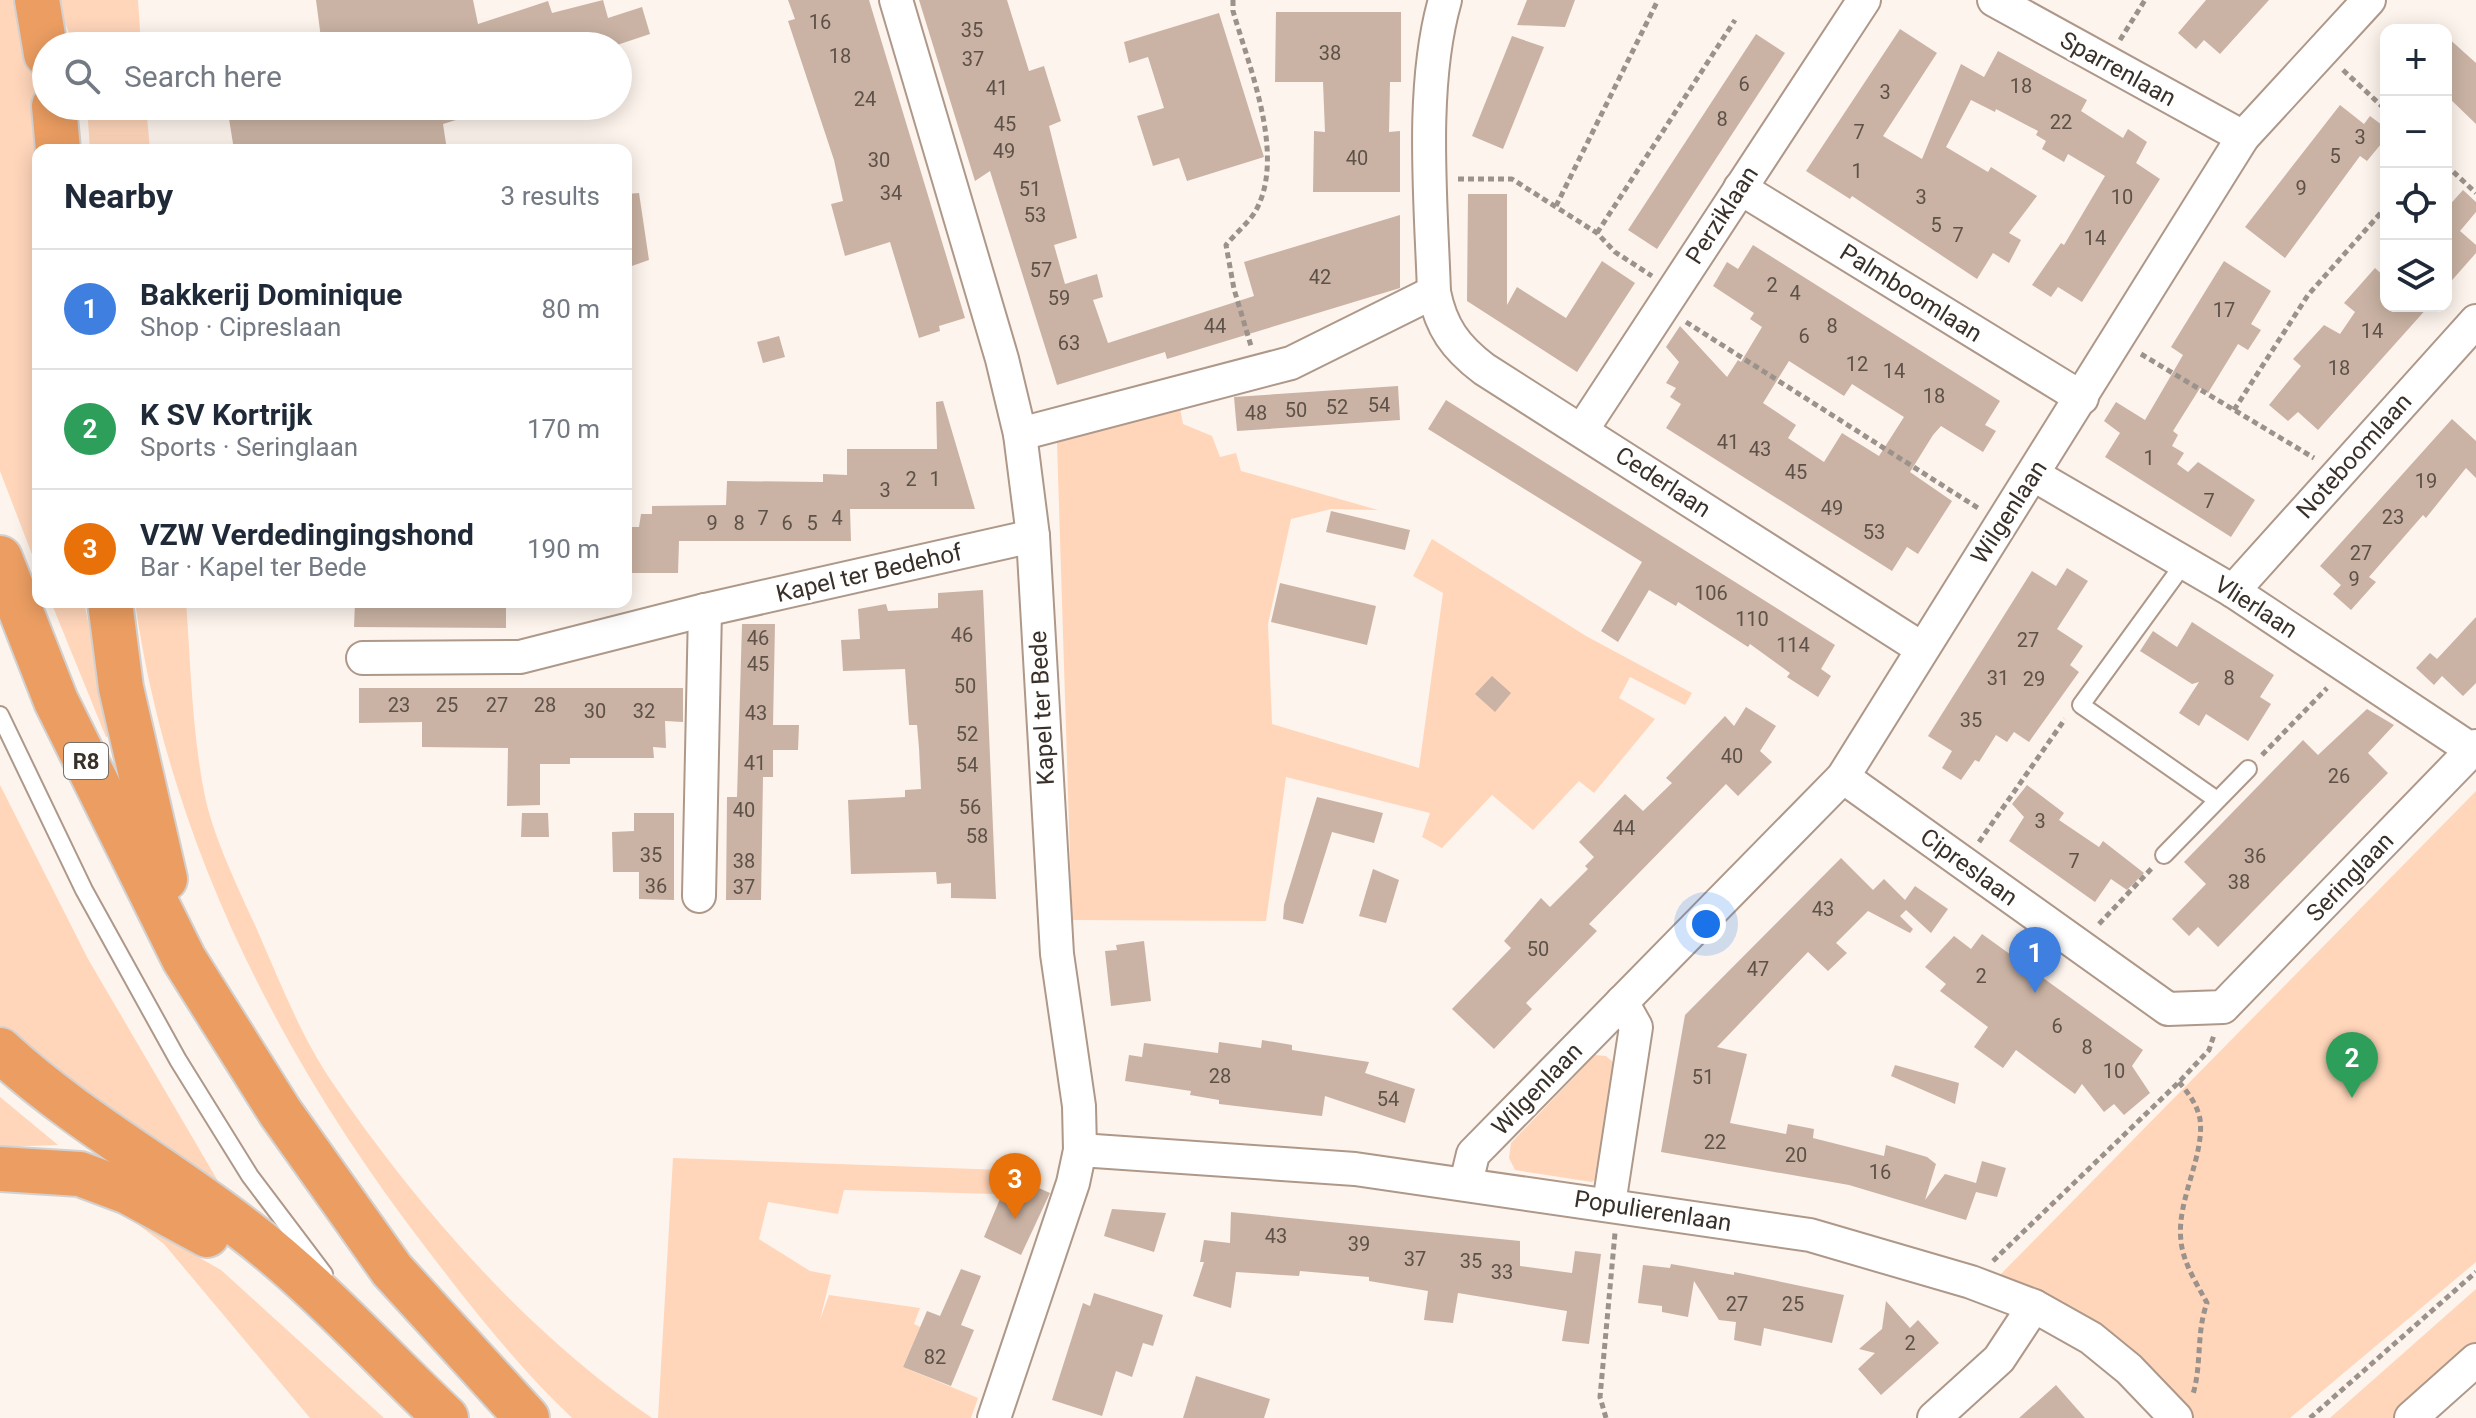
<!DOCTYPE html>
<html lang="en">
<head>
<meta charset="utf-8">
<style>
  :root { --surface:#fff; --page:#f2f2f3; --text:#1f2937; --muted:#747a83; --line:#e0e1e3; --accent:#111827 }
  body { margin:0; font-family:Roboto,sans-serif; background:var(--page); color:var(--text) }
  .controls { position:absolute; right:24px; top:24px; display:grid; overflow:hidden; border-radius:16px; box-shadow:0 4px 20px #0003 }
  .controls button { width:72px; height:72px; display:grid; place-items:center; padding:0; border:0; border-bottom:2px solid var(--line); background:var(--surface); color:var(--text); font:40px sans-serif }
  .you { position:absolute; left:1706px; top:924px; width:28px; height:28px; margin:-20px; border:6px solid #fff; border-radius:50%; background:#1a73e8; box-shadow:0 0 0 12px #1a73e833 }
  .badge { display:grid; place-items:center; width:52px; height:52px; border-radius:50%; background:var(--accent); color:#fff; font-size:26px; font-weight:700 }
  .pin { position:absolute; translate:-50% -66px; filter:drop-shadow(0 2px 4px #0008) }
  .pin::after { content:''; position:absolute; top:42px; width:28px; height:24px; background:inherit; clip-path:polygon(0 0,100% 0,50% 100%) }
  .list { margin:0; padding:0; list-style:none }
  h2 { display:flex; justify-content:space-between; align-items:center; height:104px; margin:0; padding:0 32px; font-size:34px }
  h2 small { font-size:26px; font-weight:400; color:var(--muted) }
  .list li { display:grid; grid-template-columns:52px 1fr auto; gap:24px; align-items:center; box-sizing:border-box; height:120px; padding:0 32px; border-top:2px solid var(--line) }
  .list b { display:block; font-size:30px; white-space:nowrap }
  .list p { margin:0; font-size:26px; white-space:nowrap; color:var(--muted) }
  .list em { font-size:26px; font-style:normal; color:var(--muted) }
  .icon { flex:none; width:44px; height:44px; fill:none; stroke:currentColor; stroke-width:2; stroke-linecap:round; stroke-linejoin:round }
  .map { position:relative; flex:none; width:2476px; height:1418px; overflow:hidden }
  .search { position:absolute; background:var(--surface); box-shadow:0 4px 20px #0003; left:32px; top:32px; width:600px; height:88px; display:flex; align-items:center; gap:20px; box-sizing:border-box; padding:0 28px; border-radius:44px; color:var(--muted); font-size:30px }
  .panel { position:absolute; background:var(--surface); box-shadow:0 4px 20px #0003; left:32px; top:144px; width:600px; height:464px; border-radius:16px }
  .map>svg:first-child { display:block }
</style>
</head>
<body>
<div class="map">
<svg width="2476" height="1418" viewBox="0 0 2476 1418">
  <rect width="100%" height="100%" fill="#fdf4ed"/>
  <g fill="#ffd6ba">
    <path d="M0,0h28l15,150h-5v420l-38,-99z"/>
    <path d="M56,0h82l3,46h-67z"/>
    <path d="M87,106h59l4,44h-60z"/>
    <path d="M1179,403l4,21 29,12 8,21 16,-4 5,18 137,39 -47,-1 -40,10 -23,105 4,100 147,44 24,-175 -30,-17 19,-37 154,97 106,57 -7,12 -55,-28 -11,21 36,21 -61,74 -15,-12 -46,49 -41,-35 -50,53 -20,-11 8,-24 -144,-36 -20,144 -194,-1 -15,-477 19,-13z"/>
    <path d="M51,602h33l28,133 -6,2z"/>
    <path d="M135,602h51c5,65 6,135 20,199 9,39 32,87 49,124 23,52 45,110 77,157 84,124 197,253 320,336h-80c-55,-52 -100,-110 -146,-170 -146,-190 -257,-407 -291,-646z"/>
    <path d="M0,785l88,174 141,241 -229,-163z"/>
    <path d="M2476,791v471l-186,156h-97l-49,-47 -145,-95z"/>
    <path d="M1595,1055l11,1 15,13 -19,105 -10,8 -77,-12 -6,-12 2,-15z"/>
    <path d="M0,1097l58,48 -58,2z"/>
    <path d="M673,1158l330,12 -7,24 -152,-4 -6,24 -70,-12 -9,37 51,32 21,4 -11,45 9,-25 91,13 -6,16 6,3 -17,40 75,31 -7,20h-313z"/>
    <path d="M128,1217l93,53 163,148h-74l-146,-174z"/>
    <path d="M2476,1289v55l-81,74h-65z"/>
  </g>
  <g fill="#cab3a4" fill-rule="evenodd">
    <path d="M316,0h157l5,24 70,-23 4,12 51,-13 5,18 34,-11 8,27 -36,12h-292z"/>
    <path d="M788,0h81l96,318 -26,8 1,5 -21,7 -29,-96 -45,14 -14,-52 12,-3 -9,-41 -46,-139 7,-2z"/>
    <path d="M919,0h88l22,71 15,-5 17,55 -12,5 28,112 -23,7 11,39 32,-10 6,23 -10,3 15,43 146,-47 -10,-34 156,-47v73l-233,71 -2,-7 -108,33 -67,-214 -15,10z"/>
    <path d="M1527,0h48l-10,27 -48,-2z"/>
    <path d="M2206,0h63l-49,54 -16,-14 -8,9 -18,-16z"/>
    <path d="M1276,12h125v70h-11l-1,50 11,-1v61h-87l1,-61 11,1 -2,-50h-48z"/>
    <path d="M1219,13l45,144 -77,24 -8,-23 -26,8 -16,-50 27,-8 -16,-51 -19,6 -5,-21z"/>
    <path d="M1900,29l37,24 -54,83 39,23 39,-95 23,13 14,-26 89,49 -6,11 42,27 5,-9 19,13 -11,21 24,16 -78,123 -24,-15 -7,10 -19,-12 29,-42 3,2 41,-69 -37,-22 -4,8 -22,-13 4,-8 -10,-6 2,-4 -42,-22 -1,3 -24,-12 -25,47 42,25 3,-5 46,29 -28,37 12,7 -12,23 -16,-10 -16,26 -125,-83 -2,3 -44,-28z"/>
    <path d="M1756,34l29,19 -128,196 -29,-19z"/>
    <path d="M1512,36l32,11 -41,102 -31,-13z"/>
    <path d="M2446,36l30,27v61l-30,-29z"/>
    <path d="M2340,105l24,19 6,-8 16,12v10l-19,23 -7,-5 -75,102 -40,-31z"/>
    <path d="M227,106h257l1,5 -42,13 4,26h-213z"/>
    <path d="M2463,190l13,12v10l-16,19 16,14v8l-30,34v-78z"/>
    <path d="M639,193l10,67 -23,8v-74z"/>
    <path d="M1468,194h39v111l10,-18 49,31 36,-57 33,22 -58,89 -110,-71z"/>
    <path d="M1753,245l247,156 -15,24 11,6 -13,21 -42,-26 -8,9 -23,37 42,29 -34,53 -11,-7 -15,24 -226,-143 15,-24 -11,-7 6,-9 -10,-5 13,-21 -13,-15 14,-21 47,51 11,-17 3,2 21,-35 -12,-8 4,-6 -41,-27 14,-24 11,7zM1789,361l55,35 8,-12 52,33 -25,39 -37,-23 -18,29 -36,-24 8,-13 -33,-22z"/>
    <path d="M2224,261l47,30 -20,33 10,6 -13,20 -10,-6 -30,49 -8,-5 -27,43 5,4 -6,11 12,7 -7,11 11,8 10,-10 57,38 -24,37 -126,-80 15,-24 -16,-12 12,-19 29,18 38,-65 -12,-8z"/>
    <path d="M2375,268l11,10v28h43l-111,124 -20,-18 -10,9 -19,-16 32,-39 -8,-7 31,-34 16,9 15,-22 -11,-9z"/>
    <path d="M779,336l6,21 -22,6 -6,-21z"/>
    <path d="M1398,386l2,34 -163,11 -3,-34z"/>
    <path d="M1446,400l389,245 -14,24 10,7 -13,21 -31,-20 3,-4 -40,-29 -2,3 -70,-45 -2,4 -27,-16 -31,52 -17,-11 41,-69 -214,-133z"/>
    <path d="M943,401l32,108h-125l1,32h-172l-1,32h-52v-46h13l2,-13h11v-8l74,-1 1,-24 96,1v-8l24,1v-26h90l-1,-47z"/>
    <path d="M2452,419l24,22v37l-10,-10 -40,50 -3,-3 -54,62 7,5 -25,28 -18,-16 8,-9 -21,-19z"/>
    <path d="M1331,511l79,19 -5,20 -79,-18z"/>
    <path d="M2067,568l21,13 -31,48 26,17 -13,19 9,7 -50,70 -15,-10 -7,10 -11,-7 -17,27 -4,-2 -14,20 -19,-12 10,-17 -24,-15 104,-165 24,15z"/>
    <path d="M1280,583l96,23 -9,39 -96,-23z"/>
    <path d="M983,590l13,309 -45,-1v-15l-14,1 -1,-12 -85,2 -3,-74 57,-3v-7l16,-1 -2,-41 -2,-23h-8l-4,-56 -62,2 -2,-31 19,-1 -2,-30 28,-5 2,7 50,-3v-15z"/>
    <path d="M355,602h151v26l-152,-1z"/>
    <path d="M2476,617v66l-13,13 -21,-20 -8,9 -18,-17 14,-15 7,6z"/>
    <path d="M2192,622l82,53 -14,22 11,7 -23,37 -42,-27 -7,12 -20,-13 20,-31 -7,2 -52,-33 13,-20 24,16z"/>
    <path d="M742,624h33l-2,101h26l-1,25h-25v27h-10l-2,123h-35l1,-103h10z"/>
    <path d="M1492,676l19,17 -16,19 -20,-18z"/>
    <path d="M359,688h324v34l-18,-1 1,27 -13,-1 1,11h-84v6h-30v41l-33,1 1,-58 -86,-1v-25l-63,1z"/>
    <path d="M1746,707l30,19 -16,25 12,11 -34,34 -12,-12 -137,140 8,7 -71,72 6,6 -38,40 -42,-40 59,-61 -7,-7 37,-43 9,9 38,-38 -3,-3 9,-9 -15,-15 46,-48 18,17 29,-28 -6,-5 59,-62 9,10z"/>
    <path d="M2367,709l27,16 -26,28 20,20 -170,174 -20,-20 -9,9 -17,-17 34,-35 -22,-22 119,-122 15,15z"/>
    <path d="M2027,785l37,28 -5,7 40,27 4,-6 41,32 -17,17 -16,-11 -16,23 -86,-61 15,-24 -12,-13z"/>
    <path d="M1317,797l66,16 -9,30 -42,-11 -29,92 -20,-5 1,-14z"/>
    <path d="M522,813h26l1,24h-28z"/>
    <path d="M634,813h40v87l-35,-1v-27h-26l-1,-40 22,-1z"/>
    <path d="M1841,858l32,32 11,-11 21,21 10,-14 33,23 -17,24 -25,-23 -6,6 13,13 -3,4 -42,-22 -32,32 11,10 -19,18 -20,-19 -91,95 30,7 -17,69 56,11 2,-10 26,5 -1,9 71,18 2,-11 41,12 9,7 -11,36 20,-26 31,9 6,-22 24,7 -9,29 -21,-5 -10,28 -117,-35 -188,-33 24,-137z"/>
    <path d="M1373,869l26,11 -13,43 -27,-7z"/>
    <path d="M1982,934l161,116 -11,16 18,27 -26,22 -10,-11 -10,8 -22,-28 -7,10 -59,-44 -13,18 -29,-21 14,-20 -48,-36 6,-7 -21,-17 29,-31 17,13z"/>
    <path d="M1144,941l7,60 -40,5 -6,-55 12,-1 -1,-5z"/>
    <path d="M1262,1040l30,5v5l77,12 -4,11 50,16 -10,34 -80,-27 -3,20 -103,-12v-4l-29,-5 1,-4 -66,-10 4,-26 13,2 2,-14 74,10 1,-11 42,6z"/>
    <path d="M1895,1065l64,18 -4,21 -64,-28z"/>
    <path d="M1010,1175l40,18 -29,62 -37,-18z"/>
    <path d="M1112,1209l54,4 -12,39 -50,-16z"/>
    <path d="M1231,1212l289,29v25l52,7 3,-22 26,3 -12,90 -27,-3 5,-30 -109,-18 -5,30 -29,-3 4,-29 -59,-10v-4l-69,-6 -1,5 -63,-4 -5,36 -38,-12 11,-34h-4l4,-22 26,3z"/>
    <path d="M1671,1264l63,11v-3l110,23 -12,48 -68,-15 -3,18 -27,-6 2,-18 -17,-2 -25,-39 -6,36 -26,-5v-6l-24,-3 5,-38 27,3z"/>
    <path d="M961,1269l20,7 -20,49 13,5 -23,56 -48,-19 24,-56 13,5z"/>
    <path d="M1094,1293l69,22 -10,31 -10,-3 -11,34 -16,-6 -14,45 -50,-16 31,-97 7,3z"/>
    <path d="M1886,1301l24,27 8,-8 21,23 -58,52 -23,-26 17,-16 -16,-4 23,-20z"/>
    <path d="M1196,1376l74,23 -6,19h-81z"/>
    <path d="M2056,1385l29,33h-66z"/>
  </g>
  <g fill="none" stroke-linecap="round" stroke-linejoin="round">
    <defs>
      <g id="service">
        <path d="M2185,562l-104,143 136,95"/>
        <path d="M0,715l84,175 94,170 72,116 74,98"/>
        <path d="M2164,855l84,-86"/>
      </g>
      <g id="minor">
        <path d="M896,0l106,359 18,75 13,102 24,418 22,152 1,44 -7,33 -79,235"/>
        <path d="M1445,0c-25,87 -14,202 -11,292 7,35 21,55 50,77l437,279"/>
        <path d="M1994,0l249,137"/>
        <path d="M1740,188l342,210"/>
        <path d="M1582,430l282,-430"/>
        <path d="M1020,434l271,-71 143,-71"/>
        <path d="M2034,475l199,116 239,159"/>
        <path d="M2233,591l243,-270"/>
        <path d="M363,658l157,-1 185,-47 328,-74"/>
        <path d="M1843,777l325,232 55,-2 253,-261"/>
        <path d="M699,896l6,-286"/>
        <path d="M1080,1150l275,19 455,66 161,47 63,24 57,32 38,31 47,49"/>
        <path d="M1466,1183l7,-29 370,-377 400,-640 126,-137"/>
        <path d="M1609,1204l27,-177 -14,-25"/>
        <path d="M1934,1418l65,-59 35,-53"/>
        <path d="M2411,1418l65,-58"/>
      </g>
      <g id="motorway">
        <path d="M37,0l9,54"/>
        <path d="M54,106l4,44"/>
        <path d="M0,558l56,143 128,258 96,153 112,158 135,148"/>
        <path d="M110,602l11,86 44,191"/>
        <path d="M0,1050c76,70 165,118 246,181 72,55 134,125 200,187"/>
        <path d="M0,1169l80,5 48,18 79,43"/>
      </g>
    </defs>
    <use href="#service" stroke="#ae9889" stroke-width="20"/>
    <use href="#minor" stroke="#ae9889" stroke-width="36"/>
    <use href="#motorway" stroke="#d3d1d0" stroke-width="48"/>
    <g stroke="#9b928b" stroke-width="5" stroke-dasharray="6 4" stroke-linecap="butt">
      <path d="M1233,0v11c16,56 54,146 22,201 -7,11 -20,22 -29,33l8,44 17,57"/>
      <path d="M2120,40l25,-40"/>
      <path d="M2343,70l43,40"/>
      <path d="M2446,165l30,28"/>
      <path d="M1458,179h54l85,54 18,19 37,24"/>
      <path d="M1556,206l102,-206"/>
      <path d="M1597,233l138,-213"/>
      <path d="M1686,322l292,186"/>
      <path d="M2141,354l173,104"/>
      <path d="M2234,410l74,-115 78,-88"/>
      <path d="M2262,755l65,-67"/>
      <path d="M1979,842l86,-123"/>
      <path d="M2099,924l53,-56"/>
      <path d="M2179,1082c9,11 18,22 21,37 5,37 -24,82 -19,122 2,22 16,43 26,62 -11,30 -5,61 -14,91"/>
      <path d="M1993,1261l186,-179 30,-32 5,-15"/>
      <path d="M1606,1418l-6,-21 15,-164"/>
      <path d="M2310,1418l166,-146"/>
    </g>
    <use href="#service" stroke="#fff" stroke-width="16"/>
    <use href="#minor" stroke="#fff" stroke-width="32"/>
    <use href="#motorway" stroke="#ec9e62" stroke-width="44"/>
  </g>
  <g text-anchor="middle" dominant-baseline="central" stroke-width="6" stroke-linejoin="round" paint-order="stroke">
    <g font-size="20" fill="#5d5148">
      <text x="820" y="22">16</text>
      <text x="972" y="30">35</text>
      <text x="1330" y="53">38</text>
      <text x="840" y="56">18</text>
      <text x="973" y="59">37</text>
      <text x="1744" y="84">6</text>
      <text x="2021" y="86">18</text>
      <text x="997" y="88">41</text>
      <text x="1885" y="92">3</text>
      <text x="865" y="99">24</text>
      <text x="1722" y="119">8</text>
      <text x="2061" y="122">22</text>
      <text x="1005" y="124">45</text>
      <text x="1859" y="132">7</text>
      <text x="2360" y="137">3</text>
      <text x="1004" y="151">49</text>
      <text x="2335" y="156">5</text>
      <text x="1357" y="158">40</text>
      <text x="879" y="160">30</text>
      <text x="1857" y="171">1</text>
      <text x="2301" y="188">9</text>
      <text x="1030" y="189">51</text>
      <text x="891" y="193">34</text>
      <text x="1921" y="197">3</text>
      <text x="2122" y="197">10</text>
      <text x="1035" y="215">53</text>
      <text x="1936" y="225">5</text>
      <text x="1958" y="235">7</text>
      <text x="2095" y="238">14</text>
      <text x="1041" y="270">57</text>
      <text x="1320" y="277">42</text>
      <text x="1772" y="285">2</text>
      <text x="1795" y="293">4</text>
      <text x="1059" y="298">59</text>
      <text x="2224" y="310">17</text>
      <text x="1215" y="326">44</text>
      <text x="1832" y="326">8</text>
      <text x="2372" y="331">14</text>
      <text x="1804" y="336">6</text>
      <text x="1069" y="343">63</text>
      <text x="1857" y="364">12</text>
      <text x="2339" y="368">18</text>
      <text x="1894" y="371">14</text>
      <text x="1934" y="396">18</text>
      <text x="1379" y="405">54</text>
      <text x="1337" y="407">52</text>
      <text x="1296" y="410">50</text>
      <text x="1256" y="413">48</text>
      <text x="1728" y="442">41</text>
      <text x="1760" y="449">43</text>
      <text x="2149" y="458">1</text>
      <text x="1796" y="472">45</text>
      <text x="911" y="479">2</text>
      <text x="935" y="479">1</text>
      <text x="2426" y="481">19</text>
      <text x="885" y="490">3</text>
      <text x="2209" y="501">7</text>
      <text x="1832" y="508">49</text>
      <text x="2393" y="517">23</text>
      <text x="763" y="518">7</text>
      <text x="837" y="518">4</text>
      <text x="712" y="523">9</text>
      <text x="739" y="523">8</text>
      <text x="787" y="523">6</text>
      <text x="812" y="523">5</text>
      <text x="1874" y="532">53</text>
      <text x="2361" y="553">27</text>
      <text x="2354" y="579">9</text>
      <text x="1711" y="593">106</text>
      <text x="1752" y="619">110</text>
      <text x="962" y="635">46</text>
      <text x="758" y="638">46</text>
      <text x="2028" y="640">27</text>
      <text x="1793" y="645">114</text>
      <text x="758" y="664">45</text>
      <text x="1998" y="678">31</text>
      <text x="2229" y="678">8</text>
      <text x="2034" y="679">29</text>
      <text x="965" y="686">50</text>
      <text x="399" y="705">23</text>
      <text x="447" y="705">25</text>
      <text x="497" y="705">27</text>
      <text x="545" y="705">28</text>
      <text x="595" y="711">30</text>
      <text x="644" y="711">32</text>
      <text x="756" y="713">43</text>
      <text x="1971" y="720">35</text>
      <text x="967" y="734">52</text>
      <text x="1732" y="756">40</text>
      <text x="755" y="763">41</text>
      <text x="967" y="765">54</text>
      <text x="2339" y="776">26</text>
      <text x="970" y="807">56</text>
      <text x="744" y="810">40</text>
      <text x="2040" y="821">3</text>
      <text x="1624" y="828">44</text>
      <text x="977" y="836">58</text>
      <text x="651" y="855">35</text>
      <text x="2255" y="856">36</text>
      <text x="744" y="861">38</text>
      <text x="2074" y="861">7</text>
      <text x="2239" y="882">38</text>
      <text x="656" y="886">36</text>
      <text x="744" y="887">37</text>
      <text x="1823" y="909">43</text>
      <text x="1538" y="949">50</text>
      <text x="1758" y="969">47</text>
      <text x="1981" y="976">2</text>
      <text x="2057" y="1026">6</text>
      <text x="2087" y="1047">8</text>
      <text x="2114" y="1071">10</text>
      <text x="1220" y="1076">28</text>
      <text x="1703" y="1077">51</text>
      <text x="1388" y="1099">54</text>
      <text x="1715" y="1142">22</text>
      <text x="1796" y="1155">20</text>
      <text x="1880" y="1172">16</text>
      <text x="1276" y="1236">43</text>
      <text x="1359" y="1244">39</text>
      <text x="1415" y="1259">37</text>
      <text x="1471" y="1261">35</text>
      <text x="1502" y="1272">33</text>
      <text x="1737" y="1304">27</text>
      <text x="1793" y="1304">25</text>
      <text x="1910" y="1343">2</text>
      <text x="935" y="1357">82</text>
    </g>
    <rect fill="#fff" stroke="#746e69" stroke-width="2" x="64" y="743" width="44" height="36" rx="6"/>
    <g font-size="22" font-weight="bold" fill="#393029">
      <text x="86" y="761">R8</text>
    </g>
    <g font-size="24" fill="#393029" stroke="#fff">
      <text transform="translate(2118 69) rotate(29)">Sparrenlaan</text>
      <text transform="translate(1722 215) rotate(-57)">Perziklaan</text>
      <text transform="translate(1911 293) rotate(32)">Palmboomlaan</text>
      <text transform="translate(2354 456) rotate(-48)">Noteboomlaan</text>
      <text transform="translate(1663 482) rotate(33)">Cederlaan</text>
      <text transform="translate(2009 512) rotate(-57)">Wilgenlaan</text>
      <text transform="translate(869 573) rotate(-13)">Kapel ter Bedehof</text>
      <text transform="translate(2256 607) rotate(33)">Vlierlaan</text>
      <text transform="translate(1042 708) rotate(-93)">Kapel ter Bede</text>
      <text transform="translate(1969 867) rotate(36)">Cipreslaan</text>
      <text transform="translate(2350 877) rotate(-46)">Seringlaan</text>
      <text transform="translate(1537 1089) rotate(-46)">Wilgenlaan</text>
      <text transform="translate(1653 1211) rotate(9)">Populierenlaan</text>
    </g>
  </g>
</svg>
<div class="controls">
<button>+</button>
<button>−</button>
<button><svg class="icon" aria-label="locate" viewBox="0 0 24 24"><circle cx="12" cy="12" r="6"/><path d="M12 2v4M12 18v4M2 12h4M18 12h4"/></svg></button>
<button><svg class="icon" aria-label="layers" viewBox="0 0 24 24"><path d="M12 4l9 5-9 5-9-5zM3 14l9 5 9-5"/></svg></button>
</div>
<div class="you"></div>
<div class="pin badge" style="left:2035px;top:993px;background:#3f7fe0">1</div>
<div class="pin badge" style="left:2352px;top:1098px;background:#2e9e5b">2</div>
<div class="pin badge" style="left:1015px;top:1219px;background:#e8710a">3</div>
<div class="search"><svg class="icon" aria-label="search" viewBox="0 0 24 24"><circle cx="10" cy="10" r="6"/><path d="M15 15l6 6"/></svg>Search here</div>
<section class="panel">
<h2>Nearby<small>3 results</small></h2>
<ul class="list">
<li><span class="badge" style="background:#3f7fe0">1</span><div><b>Bakkerij Dominique</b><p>Shop · Cipreslaan</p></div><em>80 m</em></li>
<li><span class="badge" style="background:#2e9e5b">2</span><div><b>K SV Kortrijk</b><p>Sports · Seringlaan</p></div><em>170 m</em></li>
<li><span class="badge" style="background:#e8710a">3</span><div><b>VZW Verdedingingshond</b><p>Bar · Kapel ter Bede</p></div><em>190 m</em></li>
</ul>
</section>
</div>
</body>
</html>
